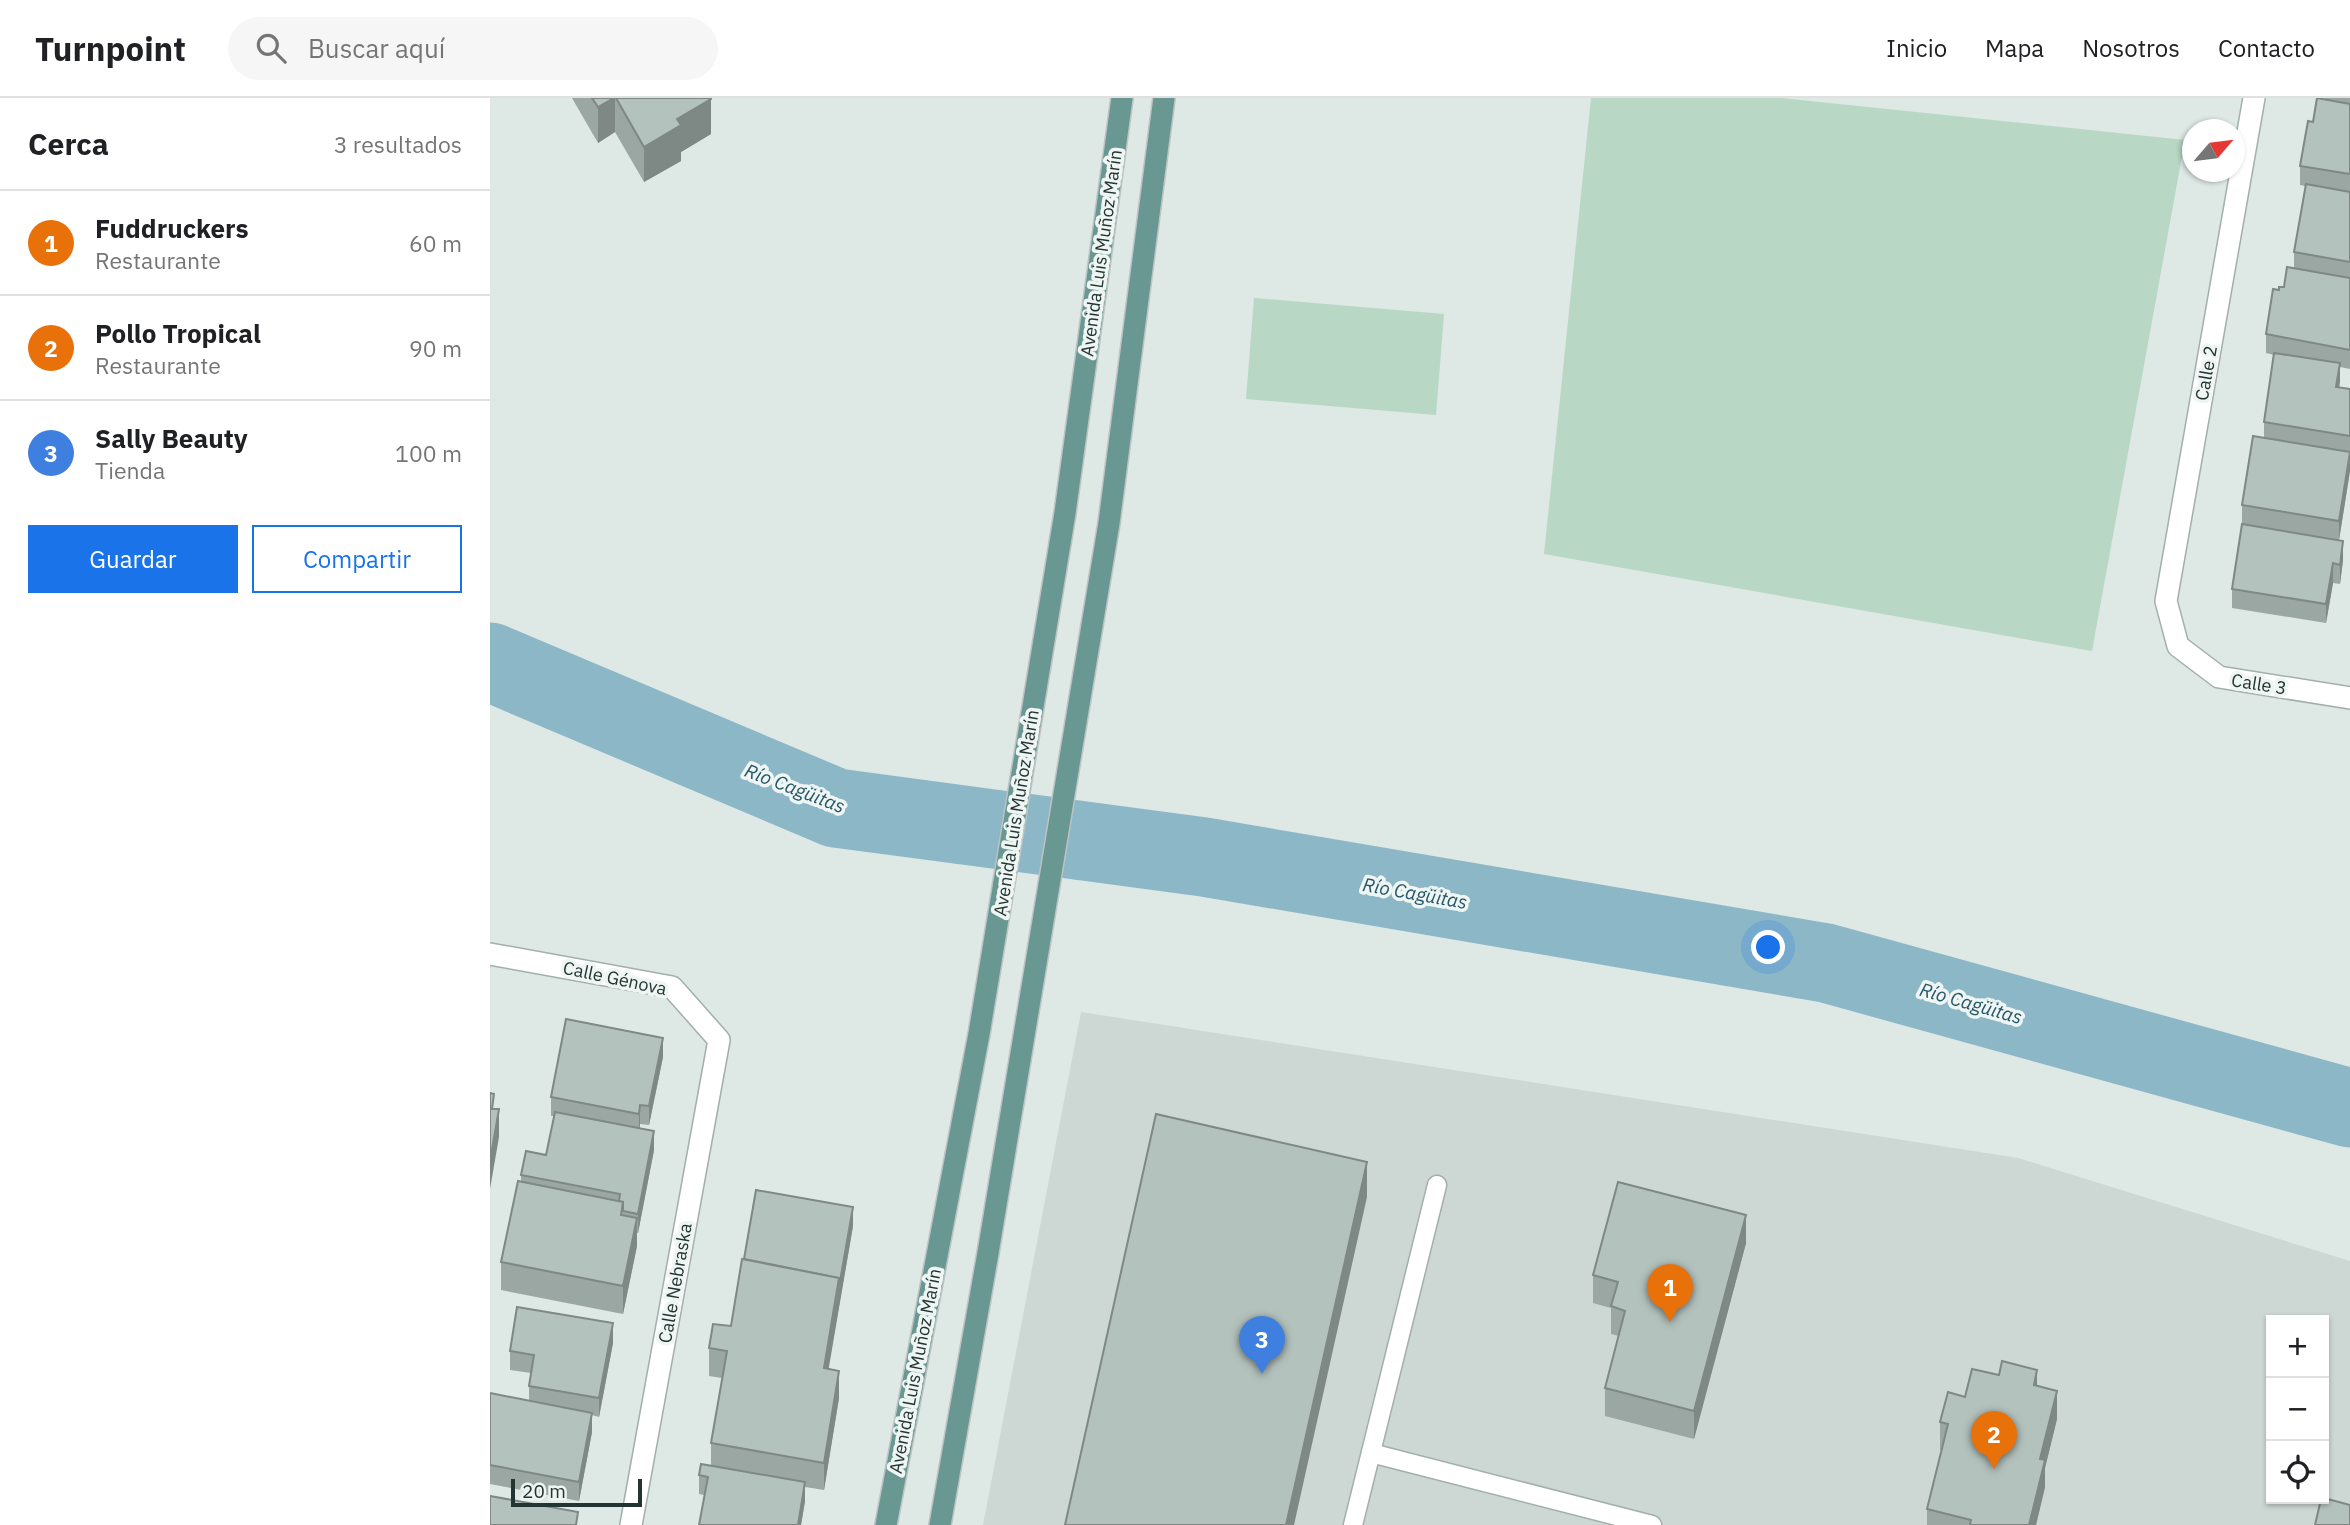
<!DOCTYPE html>
<html lang="es">
<head>
<meta charset="utf-8">
<style>
  :root { --surface:#fff; --page:#f6f6f6; --text:#202124; --muted:#757577; --line:#e0e0e0; --accent:#1a73e8 }
  body { margin:0; font-family:"IBM Plex Sans",sans-serif; background:var(--page); color:var(--text) }
  .controls { position:absolute; right:21px; bottom:21px; display:grid; overflow:hidden; border-radius:0px; box-shadow:0 2px 5px #0004 }
  .controls button { width:63px; height:63px; display:grid; place-items:center; padding:0; border:0; border-bottom:2px solid var(--line); background:var(--surface); color:var(--text); font:35px sans-serif }
  .compass { position:absolute; left:1692px; top:21px; width:63px; height:63px; border-radius:50%; background:var(--surface); box-shadow:0 2px 5px #0004; rotate:62deg }
  .scale { position:absolute; left:21px; bottom:18px; width:131px; box-sizing:border-box; padding-left:7px; border:4px solid #223532; border-top:0; font-size:19px; line-height:24px; white-space:nowrap; color:#223532; -webkit-text-stroke:5px #eef5f2; paint-order:stroke }
  .you { position:absolute; left:1279px; top:850px; width:24px; height:24px; margin:-18px; border:5px solid #fff; border-radius:50%; background:#1a73e8; box-shadow:0 0 0 10px #1a73e833 }
  .badge { display:grid; place-items:center; width:46px; height:46px; border-radius:50%; background:var(--accent); color:#fff; font-size:23px; font-weight:700 }
  .pin { position:absolute; translate:-50% -58px; filter:drop-shadow(0 2px 4px #0008) }
  .pin::after { content:''; position:absolute; top:37px; width:24px; height:21px; background:inherit; clip-path:polygon(0 0,100% 0,50% 100%) }
  .list { margin:0; padding:0; list-style:none }
  h2 { display:flex; justify-content:space-between; align-items:center; height:91px; margin:0; padding:0 28px; font-size:30px }
  h2 small { font-size:23px; font-weight:400; color:var(--muted) }
  .list li { display:grid; grid-template-columns:46px 1fr auto; gap:21px; align-items:center; box-sizing:border-box; height:105px; padding:0 28px; border-top:2px solid var(--line) }
  .list b { display:block; font-size:26px; white-space:nowrap }
  .list p { margin:0; font-size:23px; white-space:nowrap; color:var(--muted) }
  .list em { font-size:23px; font-style:normal; color:var(--muted) }
  .actions { display:flex; gap:14px; padding:21px 28px }
  .actions a { flex:1; padding:16px 0; border:2px solid var(--accent); border-radius:0px; text-align:center; font-size:24px; color:var(--accent) }
  .actions .main { background:var(--accent); color:#fff }
  .icon { flex:none; width:38px; height:38px; fill:none; stroke:currentColor; stroke-width:2; stroke-linecap:round; stroke-linejoin:round }
  .map { position:relative; flex:none; width:1860px; height:1427px; overflow:hidden }
  header { display:flex; align-items:center; gap:42px; box-sizing:border-box; height:98px; padding:0 35px; background:var(--surface); border-bottom:2px solid var(--line) }
  header strong { font-size:33px }
  nav { display:flex; gap:38px; margin-inline-start:auto; font-size:24px }
  .search { width:490px; height:63px; background:var(--page); display:flex; align-items:center; gap:18px; box-sizing:border-box; padding:0 24px; border-radius:38px; color:var(--muted); font-size:26px }
  main { display:flex }
  aside { flex:1; background:var(--surface) }
  .map>svg:first-child { display:block }
</style>
</head>
<body>
<header>
<strong>Turnpoint</strong>
<div class="search"><svg class="icon" aria-label="search" viewBox="0 0 24 24"><circle cx="10" cy="10" r="6"/><path d="M15 15l6 6"/></svg>Buscar aquí</div>
<nav><a>Inicio</a><a>Mapa</a><a>Nosotros</a><a>Contacto</a></nav>
</header>
<main>
<aside>
<h2>Cerca<small>3 resultados</small></h2>
<ul class="list">
<li><span class="badge" style="background:#e8710a">1</span><div><b>Fuddruckers</b><p>Restaurante</p></div><em>60 m</em></li>
<li><span class="badge" style="background:#e8710a">2</span><div><b>Pollo Tropical</b><p>Restaurante</p></div><em>90 m</em></li>
<li><span class="badge" style="background:#3f7fe0">3</span><div><b>Sally Beauty</b><p>Tienda</p></div><em>100 m</em></li>
</ul>
<div class="actions"><a class="main">Guardar</a><a>Compartir</a></div>
</aside>
<div class="map">
<svg width="1860" height="1427" viewBox="0 0 1860 1427">
  <rect width="100%" height="100%" fill="#dee8e5"/>
  <path fill="#cdd7d4" fill-rule="evenodd" d="M591,914l937,146 332,103v264h-1367zM1781,1222h53v179h-53z"/>
  <g fill="#b9d7c5">
    <path d="M1101,0h190l404,42 -93,511 -548,-97z"/>
    <path d="M764,200l190,16 -8,101 -190,-16z"/>
  </g>
  <g fill="none" stroke-linecap="round" stroke-linejoin="round">
    <path stroke="#8cb7c7" stroke-width="79" d="M0,564l346,146 368,49 622,106 524,145"/>
    <defs>
      <g id="lane">
        <path d="M881,1355l281,72"/>
        <path d="M863,1427l84,-340"/>
      </g>
      <g id="street">
        <path d="M1764,0l-88,503 12,45 41,31 131,21"/>
        <path d="M0,856l182,33 47,53 -88,485"/>
      </g>
      <g id="primary">
        <path d="M396,1427l93,-491 86,-521 57,-415"/>
        <path d="M450,1427l48,-272 121,-730 55,-425"/>
      </g>
    </defs>
    <use href="#lane" stroke="#a2afac" stroke-width="21"/>
    <use href="#street" stroke="#a2afac" stroke-width="24"/>
    <use href="#primary" stroke="#bdc2c2" stroke-width="24"/>
    <use href="#lane" stroke="#fff" stroke-width="18"/>
    <use href="#street" stroke="#fff" stroke-width="21"/>
    <use href="#primary" stroke="#689891" stroke-width="21"/>
  </g>
  <g fill="#9ba7a3">
    <path d="M82,0h139v36l-30,18v9l-37,21 -29,-50 -17,11z"/>
    <path d="M1835,0h25v271l-10,-2 -1,21 11,1v82l-11,69 4,20 -3,24 -7,-1 -7,40 -94,-15v-19l10,-65v-19l22,-67v-16l10,-67 -8,-2v-19l13,-44 5,-3 10,-19v-16l11,-66 -5,-1v-19l13,-44z"/>
    <path d="M173,959l-14,68 -9,-1v5l14,21 -16,83h-1v13l-14,68 -122,-24v-28l20,-80v-7l25,-20 8,-39h-3v-19z"/>
    <path d="M363,1128l-25,143 11,29 -15,92 -19,-3v14l-4,24h-102l5,-30 -5,-1v-19l12,-10v-22l11,-65 -13,-2v-28l22,-22z"/>
    <path d="M1256,1145l-52,196 -89,-23v-28l14,-52 -8,-2v-26l-18,-5v-28z"/>
    <path d="M123,1245l-14,74 -7,-2v17l-13,69 -89,-17v-91l39,8v-15l2,-13 -21,-3v-19z"/>
    <path d="M1547,1288l20,33 -12,49v19l-9,38h-109v-16l15,-59h-2v-28l25,-25z"/>
  </g>
  <g fill="#7e8885">
    <path d="M124,0h1v34l-17,11v-36z"/>
    <path d="M221,1v35l-30,18v9l-37,21v-35l33,-28z"/>
    <path d="M1850,265v19l-4,24v-19z"/>
    <path d="M1860,354v19l-11,69v-19z"/>
    <path d="M1853,443v19l-3,24v-19z"/>
    <path d="M1843,465v20l-7,40v-19z"/>
    <path d="M173,940v19l-14,68v-19z"/>
    <path d="M150,1007v19l-1,9v-19z"/>
    <path d="M9,1011v28l-9,52v-28z"/>
    <path d="M164,1033v19l-16,83v-19z"/>
    <path d="M877,1064v35l-73,328h-8z"/>
    <path d="M363,1109v19l-29,170v-28z"/>
    <path d="M1256,1117v28l-52,196v-28z"/>
    <path d="M147,1120v28l-14,68v-28z"/>
    <path d="M123,1225v20l-14,74v-19z"/>
    <path d="M1547,1272v28l-3,-13z"/>
    <path d="M349,1273v27l-15,92v-27z"/>
    <path d="M1567,1293v28l-12,49v19l-9,38h-7l11,-66z"/>
    <path d="M102,1315v19l-13,69v-19z"/>
    <path d="M315,1384v19l-4,24h-3z"/>
  </g>
  <g fill="#b4c2be" stroke="#7e8885" stroke-width="2">
    <path d="M102,0h22l-16,9z"/>
    <path d="M126,0h95v1l-34,20 4,6 -37,22z"/>
    <path d="M1827,0l33,6v70l-50,-8 8,-45 5,1z"/>
    <path d="M1816,86l44,8v70l-56,-10z"/>
    <path d="M1797,169l63,11v72l-84,-16 7,-45 6,1v-3h5z"/>
    <path d="M1784,255l66,10 -4,24 14,2v47l-86,-14z"/>
    <path d="M1763,338l97,16 -11,69 -97,-16z"/>
    <path d="M1752,426l101,17 -3,24 -7,-2 -7,41 -94,-15z"/>
    <path d="M76,921l97,19 -14,68 -9,-1 -1,9 -88,-17z"/>
    <path d="M0,995l4,1 -2,15h7l-9,52z"/>
    <path d="M65,1014l99,19 -16,83 -15,-3v-9l-4,-1 1,-7 -99,-19 5,-24 20,4z"/>
    <path d="M666,1016l211,48 -81,363h-221z"/>
    <path d="M28,1083l105,21 -2,13 16,3 -14,68 -122,-24z"/>
    <path d="M1128,1084l128,33 -52,196 -89,-23 20,-77 -14,-5 7,-24 -25,-7z"/>
    <path d="M266,1092l97,17 -14,80v-9l-95,-19z"/>
    <path d="M252,1161l97,19 -15,90 15,3 -15,92 -113,-20 16,-92 -18,-3 4,-24 18,2z"/>
    <path d="M27,1209l96,16 -14,75 -70,-12 5,-31 -24,-4z"/>
    <path d="M1512,1263l35,9 -3,15 23,6 -17,68 5,1 -16,65h-59l1,-5 -44,-11 21,-85 -8,-2 8,-30 17,5 7,-28 27,6z"/>
    <path d="M0,1295l102,20 -13,69 -89,-17z"/>
    <path d="M211,1366l104,18 -7,43h-99l9,-48 -9,-2z"/>
    <path d="M0,1398l88,16 -2,13h-86z"/>
    <path d="M1834,1400l26,7v20h-35l6,-26z"/>
  </g>
  <g text-anchor="middle" dominant-baseline="central" stroke-width="7" stroke-linejoin="round" paint-order="stroke">
    <g font-size="18" fill="#223532" stroke="#eef5f2">
      <text transform="translate(611 155) rotate(-82)">Avenida Luis Muñoz Marín</text>
      <text transform="translate(1716 275) rotate(-80)">Calle 2</text>
      <text transform="translate(1769 586) rotate(9)">Calle 3</text>
      <text transform="translate(526 715) rotate(-81)">Avenida Luis Muñoz Marín</text>
      <text transform="translate(125 880) rotate(12)">Calle Génova</text>
      <text transform="translate(185 1185) rotate(-80)">Calle Nebraska</text>
      <text transform="translate(425 1273) rotate(-79)">Avenida Luis Muñoz Marín</text>
    </g>
    <g font-size="19" font-style="italic" fill="#245669" stroke="#eef5f2">
      <text transform="translate(305 690) rotate(21)">Río Cagüitas</text>
      <text transform="translate(925 795) rotate(10)">Río Cagüitas</text>
      <text transform="translate(1481 905) rotate(16)">Río Cagüitas</text>
    </g>
  </g>
</svg>
<div class="controls">
<button>+</button>
<button>−</button>
<button><svg class="icon" aria-label="locate" viewBox="0 0 24 24"><circle cx="12" cy="12" r="6"/><path d="M12 2v4M12 18v4M2 12h4M18 12h4"/></svg></button>
</div>
<svg class="compass" viewBox="-18 -18 36 36"><path d="M0-13l5 13h-10z" fill="#e53935"/><path d="M0 13l5-13h-10z" fill="#757577"/></svg>
<div class="scale">20 m</div>
<div class="you"></div>
<div class="pin badge" style="left:1180px;top:1224px;background:#e8710a">1</div>
<div class="pin badge" style="left:1504px;top:1371px;background:#e8710a">2</div>
<div class="pin badge" style="left:772px;top:1276px;background:#3f7fe0">3</div>
</div>
</main>
</body>
</html>
